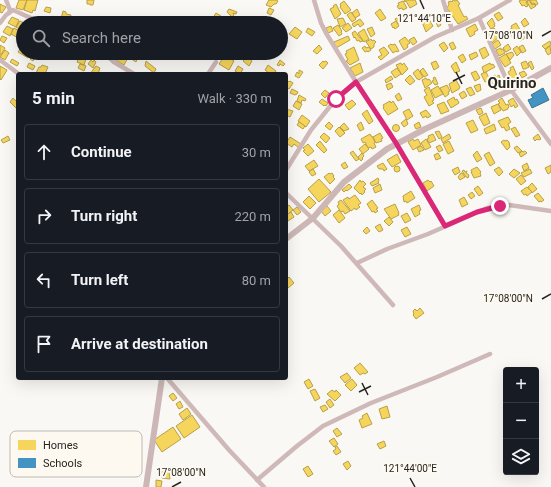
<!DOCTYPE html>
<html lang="en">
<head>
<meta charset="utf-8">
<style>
  :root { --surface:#171b24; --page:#242831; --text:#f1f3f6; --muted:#9ea1a6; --line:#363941 }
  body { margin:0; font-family:Roboto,sans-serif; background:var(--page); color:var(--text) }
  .controls { position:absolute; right:12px; bottom:12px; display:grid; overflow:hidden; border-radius:4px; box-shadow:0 4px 16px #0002 }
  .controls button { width:36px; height:36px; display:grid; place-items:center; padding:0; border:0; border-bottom:1px solid var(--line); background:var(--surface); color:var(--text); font:20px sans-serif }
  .stop { position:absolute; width:12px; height:12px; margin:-9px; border:3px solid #db2777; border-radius:50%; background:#fff }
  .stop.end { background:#db2777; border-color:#fff; box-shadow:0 1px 4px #0008 }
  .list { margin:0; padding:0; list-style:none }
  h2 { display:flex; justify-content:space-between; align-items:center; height:52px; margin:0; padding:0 16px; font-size:17px }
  h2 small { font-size:13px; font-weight:400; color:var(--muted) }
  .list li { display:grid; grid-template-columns:26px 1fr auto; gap:12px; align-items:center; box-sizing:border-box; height:56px; margin:0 8px 8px; padding:0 8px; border:1px solid var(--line); border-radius:4px }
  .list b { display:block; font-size:15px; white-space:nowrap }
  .list em { font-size:13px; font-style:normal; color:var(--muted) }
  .icon { flex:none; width:22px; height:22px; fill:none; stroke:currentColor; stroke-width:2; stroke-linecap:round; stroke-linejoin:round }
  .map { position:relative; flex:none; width:551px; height:487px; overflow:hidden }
  .search { position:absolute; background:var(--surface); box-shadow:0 4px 16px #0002; left:16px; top:16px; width:272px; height:44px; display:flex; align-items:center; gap:10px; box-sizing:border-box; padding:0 14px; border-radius:22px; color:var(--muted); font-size:15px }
  .panel { position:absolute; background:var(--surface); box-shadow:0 4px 16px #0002; left:16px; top:72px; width:272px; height:308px; border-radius:4px }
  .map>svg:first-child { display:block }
</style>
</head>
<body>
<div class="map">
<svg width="551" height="487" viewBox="0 0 551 487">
  <rect width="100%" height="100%" fill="#faf8f4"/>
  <g fill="#f6d55c" stroke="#b8a04a">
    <path d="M19,0h8l-4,10 -7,-2z"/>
    <path d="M27,0h11l-3,11 -2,-1 -1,3 -8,-3z"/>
    <path d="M87,0h7l-1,5h-3v-1h-3z"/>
    <path d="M269,0h7l2,1 -2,3h-2l-3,3 -5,-2z"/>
    <path d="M404,0h11l2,4 -7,4 -4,-7 -1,1z"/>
    <path d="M453,0l2,1 2,-1 3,4 -2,1 6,12 2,-1 2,3 -10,5 -11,-16 2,-4 -1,-2 3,-1 1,1z"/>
    <path d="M521,0h8l-3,2 2,4 -2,1 -2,-2 -2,1 -3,-5z"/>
    <path d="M529,0l3,5 2,-1 2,2 -5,3 -4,-7z"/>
    <path d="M530,0h6l2,4 -2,1 -2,-2 -2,1z"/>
    <path d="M344,1l7,9 -6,4 -5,-7 1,-1 -1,-2z"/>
    <path d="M403,1l4,7 -4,2 -1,-2 -3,1 -2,-3 2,-1 -1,-2z"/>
    <path d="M0,4l6,3 -4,6 -2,-1z"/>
    <path d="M336,4l5,10 -6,5 -5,-10 4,-2 -1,-1z"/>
    <path d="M46,7l5,1 -1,5 -6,-2z"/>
    <path d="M269,8l5,2 -3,5 -4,-2z"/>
    <path d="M229,9l8,3 -1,2 -3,-1 1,2 -2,2 -5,-5z"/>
    <path d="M357,9l3,6 -5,3 -3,-5z"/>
    <path d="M380,9l6,9 -5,3 -6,-8z"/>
    <path d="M63,11l3,1v2l5,1 -1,6 -9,-2z"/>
    <path d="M351,12l5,7 -4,3 -5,-7z"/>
    <path d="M499,12l4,6 -5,3 -4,-6z"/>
    <path d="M216,13l5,3 -3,5 -5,-3z"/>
    <path d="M52,16l6,4 -1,3h-9z"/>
    <path d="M400,16l3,4 -5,4 -3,-5z"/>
    <path d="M12,17l7,3 -3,7 -8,-4z"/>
    <path d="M115,17v6h-8v-5z"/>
    <rect x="88" y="18" width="8" height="5"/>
    <path d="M343,18l3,6 -6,3 -3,-8z"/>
    <path d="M440,18l2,4 -2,1 1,2 -3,2 -3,-7z"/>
    <path d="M492,18l3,6h-1l1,2 -4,3 -4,-6z"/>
    <path d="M525,18l4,6 -5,3 -3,-5z"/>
    <path d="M360,19l4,5 -4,3 -2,-3 -4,3 -2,-3z"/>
    <path d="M429,19l4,7 -7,6 -4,-10z"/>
    <path d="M20,21l4,2 -1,8 -7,-4z"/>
    <path d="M396,21l3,5 -4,3 -1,-2 -1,1 -2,-4z"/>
    <path d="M348,23l4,5 -6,4 -4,-4z"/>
    <path d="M516,23l6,10 -9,5 -4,-8 3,-2 -1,-2z"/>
    <path d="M475,24l3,6 -4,2 1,2 -5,3 -4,-8z"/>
    <path d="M338,25l4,6 -1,1 1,2 -3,2 -6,-8z"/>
    <path d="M7,26l6,3 -3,7 -7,-4z"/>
    <path d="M331,26l2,5 -5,2 -2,-5z"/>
    <path d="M295,27l7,5 -5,7 -8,-5z"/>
    <path d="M372,27l3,7 -4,3 -4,-8z"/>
    <path d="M14,28l9,5 -3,6 -9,-5z"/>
    <path d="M308,28l7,4 -3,4 -6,-4z"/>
    <path d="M494,28l3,4 -7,5 -3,-5z"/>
    <path d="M364,29l5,10 -5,3 -6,-9z"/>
    <path d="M355,31l5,7h1l2,3 -3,1 -1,-2 -2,1 -2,-4 -1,1 -2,-5z"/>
    <path d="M498,33l2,3 -8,7 -3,-5z"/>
    <path d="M523,34l2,4 -5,3 -3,-4z"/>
    <path d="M2,36l5,2 -3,5 -4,-3z"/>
    <path d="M348,36l2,4 -14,8 -2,-6z"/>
    <path d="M405,37l5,6 -3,2 1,2 -4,3 -5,-9z"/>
    <path d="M414,37l3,5 -4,3 -4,-5z"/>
    <path d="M371,39l1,2 2,-1 2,2 -2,2v3l-3,2 -5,-7z"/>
    <path d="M498,40l3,5 -6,4 -3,-5z"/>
    <path d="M550,41l1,4 -6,4 -3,-3z"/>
    <path d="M444,42l4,6 -4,4 -5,-7z"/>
    <path d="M453,42l3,6 -4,2 -3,-6z"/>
    <path d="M391,44l1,1 3,-1 4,7 -2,1 -1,-1 -3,2 -5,-7z"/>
    <path d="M508,44l3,5 -5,3 -3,-4z"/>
    <path d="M0,45l5,3 -4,7h-1z"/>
    <path d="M23,45v8h8l-3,5 -10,-6z"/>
    <path d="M319,45l3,4 -5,5 -4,-3z"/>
    <path d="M523,45l3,6 -4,2 -3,-6z"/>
    <path d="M365,46l1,2 3,-1 2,3 -3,2 -1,-1 -2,1 -3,-4z"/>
    <path d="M517,46l4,6 -4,4 -4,-7z"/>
    <path d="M550,46l1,7 -3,2 -3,-5z"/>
    <path d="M354,47l5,13 -9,5 -4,-4 2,-1 -3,-6 2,-1 -1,-2z"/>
    <path d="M384,47l5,6 -8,7 -3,-3 4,-2 -3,-5z"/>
    <path d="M485,47l4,8 -6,4 -4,-9z"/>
    <path d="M501,48v2l2,-1 2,4 -6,3 -3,-6z"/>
    <path d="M5,50l4,3 -4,7 -5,-3z"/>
    <path d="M476,52l2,4 -7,4 -2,-5z"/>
    <path d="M512,52l2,3 -4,5 -4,-6z"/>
    <path d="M32,53l5,2 -4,6 -3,-2 2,-2 -2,-1z"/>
    <path d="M120,53h8l2,1 -6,11 -8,-5z"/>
    <path d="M133,53l5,3 -2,6 -6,-4z"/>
    <path d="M463,54l3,6 -4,3 -4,-6z"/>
    <path d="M506,54l5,9 -6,4 -6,-9z"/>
    <path d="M225,55l9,6 -5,9 -10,-6z"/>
    <path d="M79,56l7,3 -2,6 -7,-3z"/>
    <path d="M247,57l5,4 -3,5 -6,-5z"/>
    <path d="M12,59l7,4 -2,3 -7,-4z"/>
    <path d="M91,60l2,2 1,-2 2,2 -3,6 -5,-4z"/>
    <path d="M280,60l5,4 -2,2 -3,-2 -1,2 -2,-1z"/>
    <path d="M146,61l10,8 -2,4 -9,-7z"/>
    <path d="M323,61l1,1 2,-1 2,2 -5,6 -4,-4z"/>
    <path d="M436,61l3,6 -5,3 -3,-7z"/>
    <path d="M526,61l3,6 -4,2h-2l-2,-6z"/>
    <path d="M531,61l3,7 -2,2 -4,-7z"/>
    <path d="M456,62l4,9 -5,2 -4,-7z"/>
    <path d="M29,63l6,3 -2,4 -6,-3z"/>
    <path d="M360,63l3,9 -8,4 -5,-8z"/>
    <path d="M401,63l1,2 2,-2 4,6 -6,6 -6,-10z"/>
    <path d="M490,63l1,2 2,-1 2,3 -11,6 -2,-6z"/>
    <path d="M80,64l6,2 -2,5 -6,-3z"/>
    <path d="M42,65l6,2 -3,7 -9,-1 3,-6h2z"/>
    <path d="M268,65l8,6 -2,3h-4l-5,-4z"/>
    <path d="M0,66l7,4 -6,10 -1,-1z"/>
    <path d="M96,66l4,2 -2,6h-8z"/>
    <path d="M238,66l5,3 -3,5 -5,-3z"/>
    <path d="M513,66l5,12 -6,2 -4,-8 3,-2 -1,-2z"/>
    <path d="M397,68l4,6 -6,4 -4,-6z"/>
    <path d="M423,68l5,7 -4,2 -4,-6z"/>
    <path d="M418,69l5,8 -4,3 -1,-1h-1l-4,-6z"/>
    <path d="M299,70l4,2 -4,6 -4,-2 2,-4 2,2z"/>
    <path d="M476,71l4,7 -5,3 -4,-8z"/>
    <path d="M524,71l3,4 -5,3 -3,-5z"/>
    <path d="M486,72l4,8 -5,2 -4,-8z"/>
    <path d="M410,75l5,6 -5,4 -5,-5z"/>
    <path d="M495,75l1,2 3,-2 2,5 -3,1 1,3 -5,2 -4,-8z"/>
    <path d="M391,76l2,3 -7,4 -1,-3z"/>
    <path d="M435,77l3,7 -3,1 -3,-4 2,-1 -1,-2z"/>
    <path d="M426,78l1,2 2,-1 3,4 -7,5 -3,-8z"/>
    <path d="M456,80l4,7 -1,2 -7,4 -3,-9z"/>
    <path d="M288,81l1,1 1,-1 3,2 -4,6 -3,-2z"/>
    <path d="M391,83l2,4 -5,3 -2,-5z"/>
    <path d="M480,84l1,6 -4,2 -3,-6z"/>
    <path d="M447,85l3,6 -2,1 1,2 -4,3 -5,-9z"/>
    <path d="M438,86l5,8 -8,4 -4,-8z"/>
    <path d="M429,87l5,13 -2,1 2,2 -5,3 -5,-9 3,-2 -3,-5z"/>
    <path d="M471,87l4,7 -5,2 -4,-7z"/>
    <path d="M292,89l6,3 -1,2 -2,1 -5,-2z"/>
    <path d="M325,90l4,3 -4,5 -4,-4z"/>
    <path d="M464,91l3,5 -5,3 -3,-5z"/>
    <path d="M399,93l3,6 -4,2 -3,-5z"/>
    <path d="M299,95l7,4 -1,2 -3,-1 -1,3 -4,-2z"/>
    <path d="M454,97l1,3 2,-1 2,4 -8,5 -4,-7z"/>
    <path d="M13,98l5,5v2l-2,3 -6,-6z"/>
    <path d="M502,98l4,7 2,-1 1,3 -1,1v1l-5,2 -5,-7 2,-1 -2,-2z"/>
    <path d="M513,98l5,8 -3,2 -1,-3 -3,2 -3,-6z"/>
    <path d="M322,99l6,4 -2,3 -1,-1 -1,1 -5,-4z"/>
    <path d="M352,100l4,4 -7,6 -4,-5z"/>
    <path d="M296,101l6,3 -3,6 -6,-4z"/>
    <path d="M390,101l1,2 2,-2 5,8 -10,6 -5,-7 1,-1 -1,-2z"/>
    <path d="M444,102l5,9 -8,3 -4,-9z"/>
    <path d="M498,104l3,6 -7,4 -3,-7z"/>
    <path d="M481,108l2,5 -4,2 -3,-5z"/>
    <path d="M286,109l7,2 -3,6 -4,-2z"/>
    <path d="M409,109l4,7 -6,4 -4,-8z"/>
    <path d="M367,110l6,11 -4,3 -7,-10z"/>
    <path d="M426,110l5,6 -4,2 -1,-2 -3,2 -3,-5z"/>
    <path d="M486,113l4,10 -6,3 -5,-9z"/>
    <path d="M302,115l8,6 -4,6 -8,-6z"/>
    <path d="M508,117l3,5 -3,2 2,5 -4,2 -2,-4 -2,1 -4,-7z"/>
    <path d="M406,119l2,5 -4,3 -3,-4z"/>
    <path d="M473,120l5,10 -7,3 -5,-10z"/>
    <path d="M299,122l6,4 -2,3 -6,-4z"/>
    <path d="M329,122l4,4 -3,4 -5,-4z"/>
    <path d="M361,122l3,7 -4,2 -3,-6z"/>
    <path d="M419,122l2,5 -5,2 -2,-4z"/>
    <path d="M344,123l5,6 -5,2 -4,-4z"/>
    <path d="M494,124l2,6 -10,4 -2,-5z"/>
    <circle cx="396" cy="128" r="3.5"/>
    <path d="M339,127l6,6 -5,4 -5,-6z"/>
    <path d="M515,127l5,8 -4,2 -5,-8z"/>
    <path d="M439,131l3,6 -3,2 -4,-7z"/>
    <path d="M324,133l6,5 -4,5 -6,-6z"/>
    <path d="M380,133l3,5 -2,1 1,2 -6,2 -3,-6z"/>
    <path d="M370,134l1,2h1l3,6 -1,1 2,4 -4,2 -1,-2 -3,1 -3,-6 -2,1 -2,-4z"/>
    <path d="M433,134l3,6 -7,3 -2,-4 2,-1 -1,-2z"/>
    <path d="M449,134l2,4 -8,5 -2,-4z"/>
    <path d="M538,134l3,5 -2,1 -2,-1 -2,2 -2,-3z"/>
    <path d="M8,136l2,4 -7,3 -2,-3z"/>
    <path d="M290,137l11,7 -2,4 -5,-4 -2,3 -6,-4z"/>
    <path d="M413,139l1,2 4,-2 3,6 -8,5 -5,-8z"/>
    <path d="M426,139l5,8 -6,3 -4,-7z"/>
    <path d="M504,140l1,1 2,-1 2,2 1,5 -3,3 -6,-8z"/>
    <path d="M320,141l7,9 -3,3 -8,-8z"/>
    <path d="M449,141l5,10 -6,3 -5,-10z"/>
    <path d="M308,144l6,7 -6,5 -5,-5 2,-1 -2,-2z"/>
    <path d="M365,144l4,5 -6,5 -4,-5z"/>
    <path d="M440,145l3,5 -4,2 -3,-5z"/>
    <path d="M421,146l3,4 -5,2 -2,-4z"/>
    <path d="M517,146l5,5 -4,2 -4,-5z"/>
    <path d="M353,151l6,8 -3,2 -6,-8z"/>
    <path d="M477,151l5,8 -5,3 -4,-7z"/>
    <path d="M522,151l1,1 2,-1 2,2 -6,4 -2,-3z"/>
    <path d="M489,152l6,11 -5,3 -6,-11z"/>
    <path d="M362,153l2,3 -2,2 1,1 -2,2 -3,-4z"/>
    <path d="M438,153l3,5 -5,2 -2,-5z"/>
    <path d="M397,154l4,8 -9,5 -5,-7z"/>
    <path d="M314,160l4,6 -9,5 -4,-5z"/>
    <path d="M345,162l3,5 -4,2 -3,-4z"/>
    <path d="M383,163l4,6 -3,2 -1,-2h-4l-2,-3z"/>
    <path d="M527,163l2,5 -5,3 -2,-5z"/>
    <path d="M551,165v7l-3,2 -3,-6z"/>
    <circle cx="397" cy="169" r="3"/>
    <path d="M458,167l2,5 -5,3 -3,-5z"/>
    <path d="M477,167l4,5 -1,1 1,3 -7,2 -3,-6h1l-1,-2z"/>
    <path d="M499,167l4,5 -4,4 -5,-6z"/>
    <path d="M313,169l3,5 -4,2 -3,-4z"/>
    <path d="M514,169l6,4 -6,5 -5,-4z"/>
    <path d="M530,169l2,4 -8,4 -3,-4z"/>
    <path d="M464,170l1,2 2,-1 -1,2 3,2 -1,3 -2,-1 -4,-6z"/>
    <path d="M329,173l1,1 2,-1 2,3 -1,1 2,2 -5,5 -6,-7z"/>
    <path d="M461,173h1l3,4 -5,3 -2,-3z"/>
    <path d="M521,175l5,6 -5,4 -5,-6z"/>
    <path d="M378,178l1,2 -1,2 1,1 -7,3 -2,-3z"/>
    <path d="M319,179l12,13 -12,10 -11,-13z"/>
    <path d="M360,180l1,2 2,-1 3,3 -3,3 3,2 -2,2 1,1 -3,3 -1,-2 -1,1 -6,-6z"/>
    <path d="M428,180l2,2 1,-1 3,5 -7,5 -4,-8z"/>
    <path d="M532,183l5,6 -5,4 -4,-6z"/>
    <path d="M349,184l3,3 -5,4 -1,-1 -2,2 -2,-2z"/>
    <path d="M380,184l2,6 -7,3 -2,-5z"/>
    <path d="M478,186l5,7 -4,3 -5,-7z"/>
    <path d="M527,187l5,5 -5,4 -1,-2 -2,1 -3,-4z"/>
    <path d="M411,191l4,7 -8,5 -1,-2 -2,1 -1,-6z"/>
    <path d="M472,192l3,4 -4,3 -3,-4z"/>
    <path d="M538,193l6,7 -3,2v-1l-2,1 -5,-6z"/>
    <path d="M355,195l6,8 -3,2 2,2 -4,3 -1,-2 -4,3 -8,-11 5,-3 1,2z"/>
    <path d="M309,196l7,7 -6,6 -7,-7z"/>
    <path d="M464,197l4,7 -6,3 -3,-7z"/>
    <path d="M341,200l9,11 -5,3 -2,-3 -2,1 -4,-6 2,-2 -1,-2z"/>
    <path d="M372,200l6,8 -2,1 2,2 -3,2 -1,-2 -2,1 -5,-8z"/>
    <path d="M395,204l4,9h-1l1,2 -8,4 -7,-10z"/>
    <path d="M289,205l4,5 -5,4 -2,-3v-4z"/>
    <path d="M419,205l2,5 -2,1 1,3 -5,3 -4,-8z"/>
    <path d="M327,206l4,5 -6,5 -4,-5z"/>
    <path d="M297,207l4,5 -4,3 -4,-5z"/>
    <path d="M339,210l6,8 -6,5 -6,-8z"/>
    <path d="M286,211l2,3 3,-2 3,5 -6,4 -2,-2z"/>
    <path d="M407,213l4,7 -6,3 -4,-7z"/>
    <path d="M389,217l4,5 -4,4 -5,-5z"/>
    <path d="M380,224l3,6 -4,2 -4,-5z"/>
    <path d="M367,227l3,4 -4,3 -3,-3z"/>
    <path d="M407,227l4,7 -6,3 -4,-7z"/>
    <path d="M289,277l5,6 -6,5 -2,-3v-5z"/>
    <path d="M420,308l4,5 -8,6 -3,-4 1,-1 -1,-3 2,-2 2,2z"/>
    <path d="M360,363l8,9 -3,2 -2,-1 -3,2 -6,-7z"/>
    <path d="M347,373l4,5 -6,5 -5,-6z"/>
    <path d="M309,379l4,7 -5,3 -4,-7z"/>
    <path d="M352,379l5,6 -6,6 -6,-6z"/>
    <path d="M315,389l5,9 -5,3 -5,-10z"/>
    <path d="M332,390l3,2 1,-2 5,5 -6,6 -8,-7z"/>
    <path d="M173,393l4,5 -4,3 -4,-5z"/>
    <path d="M330,399l4,6 -4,3 -4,-6z"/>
    <path d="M180,401l3,6 -4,2 -3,-5z"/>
    <path d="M325,405l3,4 -5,3 -3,-5z"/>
    <path d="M387,406l3,11 -8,2 -3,-10z"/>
    <path d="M187,408l4,6 -8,6 -4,-6z"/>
    <path d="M367,413l5,11 -10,4 -3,-8 4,-2 -1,-2z"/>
    <path d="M192,415l8,12 -16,11 -8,-12z"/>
    <path d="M173,427l8,12 -19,13 -8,-12z"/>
    <path d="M337,428l5,6 -5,3 -4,-6z"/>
    <path d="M334,438l4,6 -4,3 -5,-6z"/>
    <path d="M384,441l2,5 -6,3 -3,-5z"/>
    <path d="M337,446l4,6 -5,3 -3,-4 3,-2 -1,-2z"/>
    <path d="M348,461l3,5 -4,4 -4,-6z"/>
    <path d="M308,466l5,8 -5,3 -5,-8z"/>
    <path d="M169,471l1,8 -8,-1 -1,-6z"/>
    <path d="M156,480l6,1 -1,6h-5z"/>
  </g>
  <path fill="#4393c3" stroke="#3b7292" d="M543,88l6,12 -17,8 -4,-8 5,-2 -2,-3z"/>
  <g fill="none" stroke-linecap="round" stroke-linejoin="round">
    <g stroke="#ceb9b8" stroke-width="4.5">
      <path d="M6,0l4,10 -1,3"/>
      <path d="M314,0l7,23 5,10 30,49 40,61 49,83"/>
      <path d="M443,0l9,30"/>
      <path d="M479,18l32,72 40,54"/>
      <path d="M0,23l6,-8 7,-5 29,13"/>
      <path d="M104,53l10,9 20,12"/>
      <path d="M0,60l19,14"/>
      <path d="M208,74l8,-12"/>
      <path d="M286,170l25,-40 25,-31 20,-17 79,-45 44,-19 31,-18"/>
      <path d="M286,193l55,53 52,59"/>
      <path d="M357,263l30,-14 41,-15 59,-26 22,-3 42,6"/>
      <path d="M167,378l62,72 35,37"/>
      <path d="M257,480l40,-34 26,-20 48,-23 66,-26 53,-23"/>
    </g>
    <g stroke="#ccb7b6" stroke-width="6">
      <path d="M286,239l27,-21 31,-36 43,-33 38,-20 86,-39 40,-22"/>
      <path d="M146,487l16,-109"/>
    </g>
  </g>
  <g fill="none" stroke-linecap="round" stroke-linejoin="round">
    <path stroke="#db2777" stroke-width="5" d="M336,99l20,-17 40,61 49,83 32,-14 23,-6"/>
  </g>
  <path fill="none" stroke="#272521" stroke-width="1.5" d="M420,0l4,9M542,36l9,-5M456,72l6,12M453,81l12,-6M542,299l9,-5M362,383l6,12M359,392l12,-6M410,478l5,9M172,487l9,-5"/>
  <g text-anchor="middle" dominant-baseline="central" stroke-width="4" stroke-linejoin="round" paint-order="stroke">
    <g font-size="15" font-weight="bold" fill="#272521" stroke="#fef9f0">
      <text x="512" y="83">Quirino</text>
    </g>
  </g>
  <rect x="10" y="431" width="132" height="46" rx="6" fill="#fef9f0" stroke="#beb9b2" stroke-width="1"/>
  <rect x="18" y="440" width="18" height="10" fill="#f6d55c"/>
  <rect x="18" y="458" width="18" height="10" fill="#4393c3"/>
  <g font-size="11" fill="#272521">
    <text x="43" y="449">Homes</text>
    <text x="43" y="467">Schools</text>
  </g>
  <g font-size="10" text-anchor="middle" fill="#272521" stroke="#fef9f0" stroke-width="4" stroke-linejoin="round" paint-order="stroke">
    <text x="424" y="22">121°44'10"E</text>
    <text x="508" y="39">17°08'10"N</text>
    <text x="508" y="302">17°08'00"N</text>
    <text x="410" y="472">121°44'00"E</text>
    <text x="181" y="476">17°08'00"N</text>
  </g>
</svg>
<div class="controls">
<button>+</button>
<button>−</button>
<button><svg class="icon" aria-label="layers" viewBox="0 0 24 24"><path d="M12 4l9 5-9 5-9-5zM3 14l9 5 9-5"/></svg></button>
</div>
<div class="stop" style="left:336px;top:99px"></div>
<div class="stop end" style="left:500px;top:206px"></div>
<div class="search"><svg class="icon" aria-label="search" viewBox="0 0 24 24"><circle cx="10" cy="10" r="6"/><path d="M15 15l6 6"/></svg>Search here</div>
<section class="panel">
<h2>5 min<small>Walk · 330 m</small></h2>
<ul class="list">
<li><svg class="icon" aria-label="ahead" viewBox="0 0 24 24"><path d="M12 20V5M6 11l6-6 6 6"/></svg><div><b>Continue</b></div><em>30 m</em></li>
<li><svg class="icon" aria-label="right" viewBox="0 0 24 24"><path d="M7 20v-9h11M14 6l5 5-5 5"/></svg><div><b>Turn right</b></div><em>220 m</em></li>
<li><svg class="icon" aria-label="left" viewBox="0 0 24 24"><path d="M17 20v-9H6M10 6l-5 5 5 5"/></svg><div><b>Turn left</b></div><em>80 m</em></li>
<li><svg class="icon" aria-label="arrive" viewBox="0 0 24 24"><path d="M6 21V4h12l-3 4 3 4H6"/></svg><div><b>Arrive at destination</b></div></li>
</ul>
</section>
</div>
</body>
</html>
